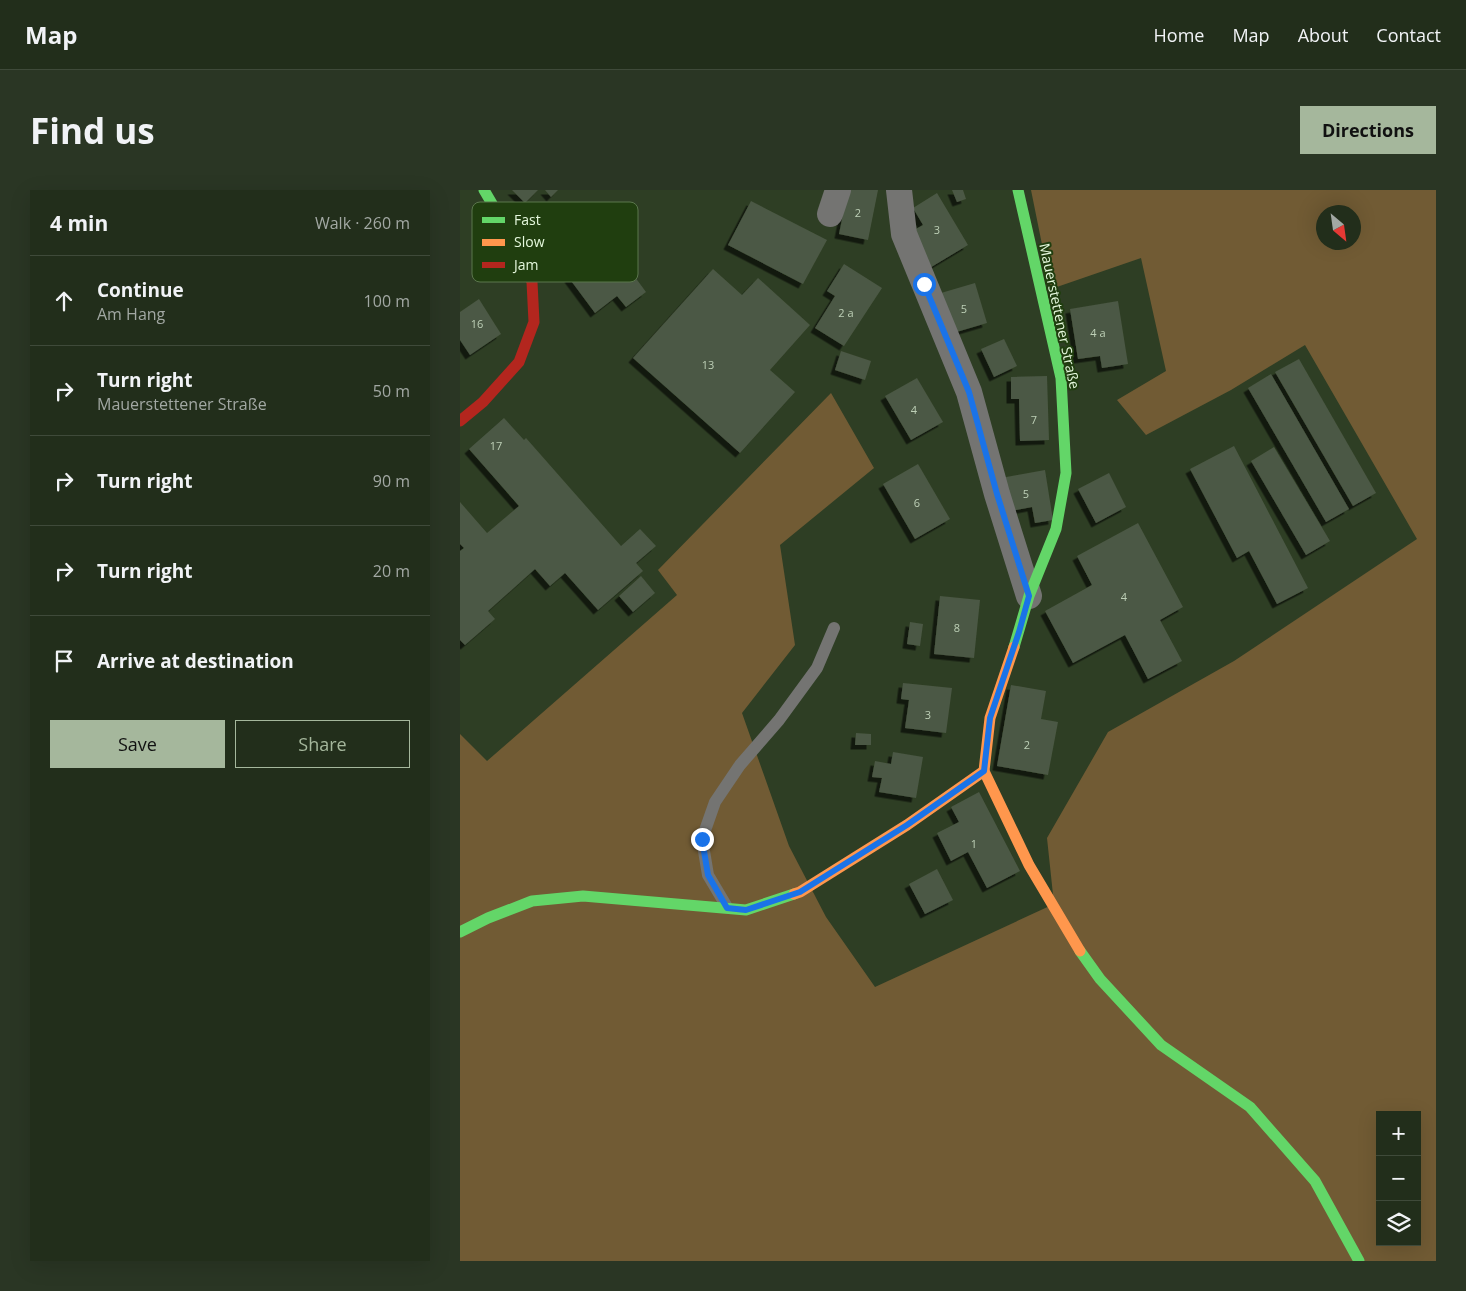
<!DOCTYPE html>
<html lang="en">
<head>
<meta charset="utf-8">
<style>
  :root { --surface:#222e1b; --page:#2a3624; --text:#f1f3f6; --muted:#a2a8a3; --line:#3f4a3a; --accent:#a5b79c }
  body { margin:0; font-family:"Open Sans",sans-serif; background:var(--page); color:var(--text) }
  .controls { position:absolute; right:15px; bottom:15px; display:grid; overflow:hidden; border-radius:0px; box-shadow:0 5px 20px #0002 }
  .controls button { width:45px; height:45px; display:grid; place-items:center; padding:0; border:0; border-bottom:1px solid var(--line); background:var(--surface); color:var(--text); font:25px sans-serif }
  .compass { position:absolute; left:856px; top:15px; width:45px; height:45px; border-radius:50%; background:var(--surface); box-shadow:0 5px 20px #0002; rotate:151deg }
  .stop { position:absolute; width:15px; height:15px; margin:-11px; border:4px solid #1a73e8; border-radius:50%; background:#fff }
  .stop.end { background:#1a73e8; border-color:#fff; box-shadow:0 1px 5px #0008 }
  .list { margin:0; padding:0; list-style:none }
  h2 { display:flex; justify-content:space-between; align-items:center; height:65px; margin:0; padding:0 20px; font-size:21px }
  h2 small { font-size:16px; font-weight:400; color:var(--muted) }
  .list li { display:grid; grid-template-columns:32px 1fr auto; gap:15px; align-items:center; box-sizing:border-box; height:90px; padding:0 20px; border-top:1px solid var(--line) }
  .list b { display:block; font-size:19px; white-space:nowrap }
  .list p { margin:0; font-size:16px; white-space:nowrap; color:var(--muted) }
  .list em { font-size:16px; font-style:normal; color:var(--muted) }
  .actions { display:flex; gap:10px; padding:15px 20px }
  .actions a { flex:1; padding:11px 0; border:1px solid var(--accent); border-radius:0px; text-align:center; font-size:18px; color:var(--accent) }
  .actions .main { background:var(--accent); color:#111 }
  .icon { flex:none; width:28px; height:28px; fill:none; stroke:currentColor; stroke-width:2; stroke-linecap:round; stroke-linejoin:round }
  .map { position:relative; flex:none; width:976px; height:1071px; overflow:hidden; border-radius:0px }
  header { display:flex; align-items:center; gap:30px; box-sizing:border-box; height:70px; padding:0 25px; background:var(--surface); border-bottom:1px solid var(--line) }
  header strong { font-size:24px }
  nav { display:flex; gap:28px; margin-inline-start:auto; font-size:18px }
  .intro { display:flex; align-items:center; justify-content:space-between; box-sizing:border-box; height:120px; padding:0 30px }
  h1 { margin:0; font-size:35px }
  .button { padding:12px 22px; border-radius:0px; background:var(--accent); color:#111; font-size:18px; font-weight:700 }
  main { display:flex; gap:30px; padding:0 30px }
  aside { flex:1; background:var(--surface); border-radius:0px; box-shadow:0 5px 20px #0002 }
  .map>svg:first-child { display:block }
</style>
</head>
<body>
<header>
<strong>Map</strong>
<nav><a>Home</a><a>Map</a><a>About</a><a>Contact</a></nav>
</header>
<div class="intro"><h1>Find us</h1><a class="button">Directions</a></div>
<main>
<aside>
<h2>4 min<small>Walk · 260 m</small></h2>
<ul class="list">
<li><svg class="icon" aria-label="ahead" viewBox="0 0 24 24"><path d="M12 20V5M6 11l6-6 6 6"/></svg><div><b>Continue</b><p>Am Hang</p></div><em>100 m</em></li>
<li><svg class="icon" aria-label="right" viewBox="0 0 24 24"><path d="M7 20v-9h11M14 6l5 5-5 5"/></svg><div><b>Turn right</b><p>Mauerstettener Straße</p></div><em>50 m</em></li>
<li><svg class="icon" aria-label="right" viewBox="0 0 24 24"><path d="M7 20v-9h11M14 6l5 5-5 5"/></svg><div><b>Turn right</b></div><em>90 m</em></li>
<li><svg class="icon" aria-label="right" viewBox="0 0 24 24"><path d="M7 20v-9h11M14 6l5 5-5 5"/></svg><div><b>Turn right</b></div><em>20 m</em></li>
<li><svg class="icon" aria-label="arrive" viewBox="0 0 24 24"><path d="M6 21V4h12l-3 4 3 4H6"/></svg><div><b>Arrive at destination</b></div></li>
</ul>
<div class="actions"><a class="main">Save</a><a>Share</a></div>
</aside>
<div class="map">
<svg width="976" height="1071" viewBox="0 0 976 1071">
  <defs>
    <filter id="shadow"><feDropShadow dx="-4.5" dy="4.5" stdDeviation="0" flood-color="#0009"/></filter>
  </defs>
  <rect width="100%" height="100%" fill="#2e3e24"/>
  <path fill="#715b34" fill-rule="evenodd" d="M571,0h405v1071h-976v-527l27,27 190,-166 -19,-25 173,-177 43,75 -94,77 15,100 -53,68 47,133 37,71 49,70 179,-83 -7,-66 61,-106 126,-71 183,-122 -112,-194 -74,45 -85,45 -29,-35 49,-29 -25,-113 -90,31zM864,22h30v30h-30zM920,925h37v127h-37z"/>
  <g fill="#4b5844" filter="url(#shadow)">
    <path d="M52,0h26l-13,13z"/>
    <path d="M85,0h13l-7,7z"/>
    <path d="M388,0h30l-10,50 -29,-6z"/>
    <path d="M492,0h11l3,9 -9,3z"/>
    <path d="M477,3l31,52 -40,24 -21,-35 16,-9 -10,-17z"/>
    <path d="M291,11l76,39 -24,44 -75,-39z"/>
    <path d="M143,63l20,27 9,-7 14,19 -20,15 -9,-11 -22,17 -26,-35z"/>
    <path d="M384,74l38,24 -38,58 -29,-18 20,-32 -8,-5z"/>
    <path d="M253,79l29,26 16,-17 52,47 -40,45 25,22 -55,61 -107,-95z"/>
    <path d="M515,93l12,40 -34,10 -12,-40z"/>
    <path d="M19,109l22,35 -31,21 -10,-15v-28z"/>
    <path d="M658,111l10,63 -26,4 -2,-12 -22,3 -8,-50z"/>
    <path d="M544,149l13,27 -23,11 -13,-28z"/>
    <path d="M381,161l30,10 -6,19 -30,-10z"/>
    <path d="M839,169l77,134 -23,13 -78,-134z"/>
    <path d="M811,184l78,135 -23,13 -78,-134z"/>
    <path d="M587,186l2,64 -29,1 -1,-42h-8v-22z"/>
    <path d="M457,188l26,44 -32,18 -26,-44z"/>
    <path d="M44,228l20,22 2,-2 95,108 19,-17 16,17 -20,17 7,8 -45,39 -33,-37 -15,13 -15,-17 -47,42 7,8 -30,26 -5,-5v-89l4,-3 -4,-4v-42l27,31 32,-27 -50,-57z"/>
    <path d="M774,256l74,142 -31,16 -28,-53 -12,7 -47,-89z"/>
    <path d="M814,257l56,94 -24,14 -55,-94z"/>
    <path d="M458,274l32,55 -35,20 -32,-55z"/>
    <path d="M585,280l8,50 -18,3 -3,-16 -26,5 -5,-34z"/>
    <path d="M649,283l17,34 -30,16 -18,-34z"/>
    <path d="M678,333l45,84 -23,13 22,41 -34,18 -23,-44 -52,28 -28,-52 47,-26 -15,-29z"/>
    <path d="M181,386l14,17 -22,19 -14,-16z"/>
    <path d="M480,406l40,4 -6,58 -40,-4z"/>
    <path d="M450,432l13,2 -3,22 -13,-2z"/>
    <path d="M443,493l49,5 -6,45 -41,-5 4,-28 -8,-1z"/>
    <path d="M551,495l35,6 -5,28 17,3 -10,53 -51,-9z"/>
    <path d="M396,543l15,1v11h-16z"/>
    <path d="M433,562l30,5 -7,41 -37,-6 3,-14 -10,-1 3,-16 16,3z"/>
    <path d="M519,602l41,79 -33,17 -19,-36 -17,9 -14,-28 22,-11 -8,-15z"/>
    <path d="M477,679l16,31 -28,14 -16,-30z"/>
  </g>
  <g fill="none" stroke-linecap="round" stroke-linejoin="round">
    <path stroke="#747472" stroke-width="12" d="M267,717l-19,-32 -6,-36 13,-37 25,-37 39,-45 38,-52 17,-40"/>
    <g stroke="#747472" stroke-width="26">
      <path d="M439,0l5,44 65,158 28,102 32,102"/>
      <path d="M370,24l8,-24"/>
    </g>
    <g stroke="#63d668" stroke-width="11">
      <path d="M24,0l27,46 9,19"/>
      <path d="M554,457l15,-51 27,-67 10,-56 -5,-95 -43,-188"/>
      <path d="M0,742l28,-14 44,-17 51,-5 163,14 48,-16"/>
      <path d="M620,761l20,28 61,66 89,62 65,74 44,80"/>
    </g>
    <g stroke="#ff974d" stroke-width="11">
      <path d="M554,457l-24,71 -6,53 45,94 51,86"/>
      <path d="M334,704l6,-2 107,-67 77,-54"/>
    </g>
    <path stroke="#b3261e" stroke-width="11" d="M0,231l23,-19 36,-40 15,-40 -2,-40 -12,-27"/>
  </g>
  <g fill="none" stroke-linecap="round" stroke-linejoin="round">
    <path stroke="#1a73e8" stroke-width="6" d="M242,649l6,36 19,33 19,2 54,-18 107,-67 77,-54 6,-53 29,-86 10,-36 -32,-102 -28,-102 -45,-108"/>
  </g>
  <g text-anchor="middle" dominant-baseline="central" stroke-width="4" stroke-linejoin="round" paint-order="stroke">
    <g font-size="11" fill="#bed0b7">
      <text x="398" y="22">2</text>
      <text x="477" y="39">3</text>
      <text x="504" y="118">5</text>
      <text x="386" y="122">2 a</text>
      <text x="17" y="133">16</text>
      <text x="638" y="142">4 a</text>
      <text x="248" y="174">13</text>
      <text x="454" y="219">4</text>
      <text x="574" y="229">7</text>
      <text x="36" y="255">17</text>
      <text x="566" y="303">5</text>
      <text x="457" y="312">6</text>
      <text x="664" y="406">4</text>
      <text x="497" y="437">8</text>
      <text x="468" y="524">3</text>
      <text x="567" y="554">2</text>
      <text x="514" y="653">1</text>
    </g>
    <g font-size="14" fill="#e5f8dd" stroke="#203e0f">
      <text transform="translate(600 126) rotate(78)">Mauerstettener Straße</text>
    </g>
  </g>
  <rect x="12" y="12" width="166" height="80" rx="8" fill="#203e0f" stroke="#5b764d" stroke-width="1"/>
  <rect x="22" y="27" width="23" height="6" fill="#63d668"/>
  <rect x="22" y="49" width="23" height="7" fill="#ff974d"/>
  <rect x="22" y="72" width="23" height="6" fill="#b3261e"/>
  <g font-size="14" fill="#e5f8dd">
    <text x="54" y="35">Fast</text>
    <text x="54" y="57">Slow</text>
    <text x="54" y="80">Jam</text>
  </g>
</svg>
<div class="controls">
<button>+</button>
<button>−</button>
<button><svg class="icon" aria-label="layers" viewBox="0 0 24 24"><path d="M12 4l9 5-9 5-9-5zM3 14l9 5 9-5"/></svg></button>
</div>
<svg class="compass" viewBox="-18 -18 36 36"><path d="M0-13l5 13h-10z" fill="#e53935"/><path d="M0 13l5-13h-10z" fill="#a2a8a3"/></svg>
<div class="stop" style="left:464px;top:94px"></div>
<div class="stop end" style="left:242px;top:649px"></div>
</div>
</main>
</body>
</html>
